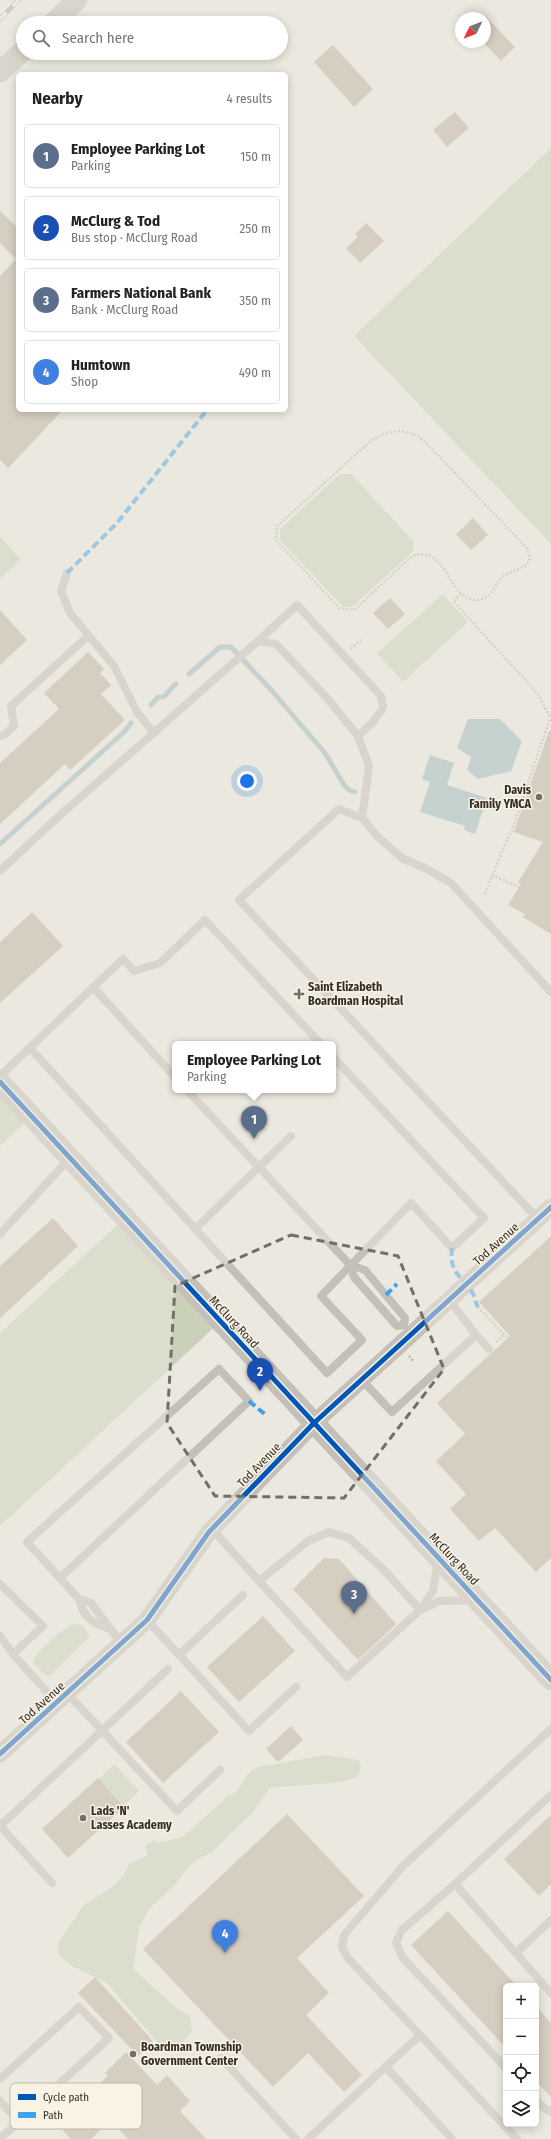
<!DOCTYPE html>
<html lang="en">
<head>
<meta charset="utf-8">
<style>
  :root { --surface:#fff; --page:#f6f6f6; --text:#222; --muted:#767676; --line:#e0e0e0; --accent:#1a73e8 }
  body { margin:0; font-family:"Fira Sans Condensed",sans-serif; background:var(--page); color:var(--text) }
  .controls { position:absolute; right:12px; bottom:12px; display:grid; overflow:hidden; border-radius:6px; box-shadow:0 2px 10px #0003 }
  .controls button { width:36px; height:36px; display:grid; place-items:center; padding:0; border:0; border-bottom:1px solid var(--line); background:var(--surface); color:var(--text); font:20px sans-serif }
  .compass { position:absolute; left:455px; top:12px; width:36px; height:36px; border-radius:50%; background:var(--surface); box-shadow:0 2px 10px #0003; rotate:227deg }
  .you { position:absolute; left:247px; top:781px; width:14px; height:14px; margin:-10px; border:3px solid #fff; border-radius:50%; background:#1a73e8; box-shadow:0 0 0 6px #1a73e833 }
  .badge { display:grid; place-items:center; width:26px; height:26px; border-radius:50%; background:var(--accent); color:#fff; font-size:13px; font-weight:700 }
  .pin { position:absolute; translate:-50% -33px; filter:drop-shadow(0 1px 2px #0008) }
  .pin::after { content:''; position:absolute; top:21px; width:14px; height:12px; background:inherit; clip-path:polygon(0 0,100% 0,50% 100%) }
  .popup { position:absolute; left:172px; top:1041px; width:164px; height:52px; box-sizing:border-box; display:grid; place-content:center; border-radius:6px; background:var(--surface); filter:drop-shadow(0 1px 3px #0005); font-size:13px; white-space:nowrap; color:var(--muted) }
  .popup b { font-size:15px; color:var(--text) }
  .popup::after { content:''; position:absolute; left:50%; top:100%; margin-left:-8px; border:8px solid transparent; border-top-color:var(--surface) }
  .list { margin:0; padding:0; list-style:none }
  h2 { display:flex; justify-content:space-between; align-items:center; height:52px; margin:0; padding:0 16px; font-size:17px }
  h2 small { font-size:13px; font-weight:400; color:var(--muted) }
  .list li { display:grid; grid-template-columns:26px 1fr auto; gap:12px; align-items:center; box-sizing:border-box; height:64px; margin:0 8px 8px; padding:0 8px; border:1px solid var(--line); border-radius:6px }
  .list b { display:block; font-size:15px; white-space:nowrap }
  .list p { margin:0; font-size:13px; white-space:nowrap; color:var(--muted) }
  .list em { font-size:13px; font-style:normal; color:var(--muted) }
  .icon { flex:none; width:22px; height:22px; fill:none; stroke:currentColor; stroke-width:2; stroke-linecap:round; stroke-linejoin:round }
  .map { position:relative; flex:none; width:551px; height:2139px; overflow:hidden }
  .search { position:absolute; background:var(--surface); box-shadow:0 2px 10px #0003; left:16px; top:16px; width:272px; height:44px; display:flex; align-items:center; gap:10px; box-sizing:border-box; padding:0 14px; border-radius:22px; color:var(--muted); font-size:15px }
  .panel { position:absolute; background:var(--surface); box-shadow:0 2px 10px #0003; left:16px; top:72px; width:272px; height:340px; border-radius:6px }
  .map>svg:first-child { display:block }
</style>
</head>
<body>
<div class="map">
<svg width="551" height="2139" viewBox="0 0 551 2139">
  <rect width="100%" height="100%" fill="#ebe8df"/>
  <g fill="#c9d2b8">
    <path d="M551,148v396l-197,-208z"/>
    <path d="M340,474h11l63,68 -2,10 -60,55h-9l-63,-67v-11z"/>
    <path d="M0,537l21,22 -21,20z"/>
    <path d="M443,594l25,28 -65,60 -26,-29z"/>
    <path d="M0,1082l32,34 -32,30z"/>
    <path d="M125,1218l95,104 -220,204v-193z"/>
    <path d="M72,1624l10,1 8,11 -39,39 -4,1 -14,-13c1,-11 30,-33 39,-39z"/>
    <path d="M327,1755l31,5 3,5c-1,5 -2,11 -7,13 -17,8 -62,6 -84,10l-18,25 -40,39 -14,7 -11,10 -14,18 -24,22 -10,19 -6,41c20,15 34,35 57,47l2,16 -11,12 -11,4 -12,-5 -51,-60 -35,-17 -13,-11 -1,-11 25,-38 29,-19 12,-12 5,-11 19,-9 -3,-9 8,-6 5,3 25,-6 44,-40c14,-4 15,-21 27,-28 8,-5 16,-3 24,-5 17,-3 32,-7 49,-9z"/>
    <path d="M114,1764l25,27 -16,15 -24,-27z"/>
  </g>
  <g fill="#9ab8bd">
    <path d="M468,719h32l22,22 -11,30 -33,8 -11,-9 4,-13 -14,-9z"/>
    <path d="M430,755l24,8 -7,22 40,13 -12,36 -11,-4 1,-4 -45,-14 10,-30 -8,-3z"/>
  </g>
  <g fill="none" stroke-linecap="round" stroke-linejoin="round">
    <g stroke="#9ab8bd" stroke-width="5">
      <path d="M189,674l31,-27h11l42,45 52,61 19,32 5,5 6,2"/>
      <path d="M151,705l7,-8h5c5,-3 8,-10 13,-13"/>
      <path d="M0,844l124,-112 7,-9"/>
    </g>
  </g>
  <g fill="#bfafa1">
    <path d="M485,16l30,31 -14,14 -16,-17z"/>
    <path d="M333,45l40,44 -19,18 -40,-45z"/>
    <path d="M455,112l14,16 -22,19 -14,-17z"/>
    <path d="M0,211l18,17v182h45l-55,58 -8,-8v-184l16,-17 -16,-16z"/>
    <path d="M366,223l18,18 -24,22 -14,-15 12,-11 -3,-3z"/>
    <path d="M473,518l15,17 -17,15 -15,-16z"/>
    <path d="M390,598l15,16 -17,15 -15,-16z"/>
    <path d="M0,610l27,30 -27,25z"/>
    <path d="M88,652l16,17 -4,4 11,12 -10,9 24,26 -55,50 -5,-6 -65,60v-61l59,-54 -15,-16z"/>
    <path d="M549,731h2v203l-28,-17 2,-3 -17,-9 13,-21 -3,-2 25,-40 -29,-10z"/>
    <path d="M32,912l31,34 -63,57v-61z"/>
    <path d="M53,1218l25,28 -78,72v-52z"/>
    <path d="M551,1236v322l-15,14 -41,-44 -16,13 -29,-32 16,-15 -30,-33 29,-27 -28,-31 73,-67 -31,-34z"/>
    <path d="M324,1558l15,1 57,65 -38,36 -65,-71z"/>
    <path d="M263,1616l32,35 -56,51 -32,-35z"/>
    <path d="M181,1691l38,41 -56,51 -37,-41z"/>
    <path d="M291,1726l12,14 -25,22 -12,-13z"/>
    <path d="M98,1778l26,29 -56,51 -26,-29z"/>
    <path d="M287,1814l77,82 -67,62 32,35 -23,22 56,60 -18,17 -36,-39 -35,34 -130,-138z"/>
    <path d="M551,1815v69l-12,12 -35,-37z"/>
    <path d="M448,1911l69,75h-11v62l-95,-103z"/>
    <path d="M95,1977l58,64 -15,15 -60,-63z"/>
    <path d="M536,2006l15,17v74l-15,-16z"/>
    <path d="M126,2052l31,33 10,-10 23,26 -10,10 26,28h-78l-17,-19 -20,19h-20l-15,-16 52,-47 -3,-3z"/>
  </g>
  <g fill="none" stroke-linecap="round" stroke-linejoin="round">
    <g stroke="#bdb8b1" stroke-width="2.5" stroke-dasharray="2 2" stroke-linecap="butt">
      <path d="M398,431l14,2 11,7 104,108 3,10 -3,7c-7,5 -17,6 -24,12 -8,6 -10,19 -21,22 -34,10 -33,-59 -71,-42l-57,53 -15,-2 -63,-68 1,-14 95,-86 14,-7z"/>
      <path d="M461,594l-8,7 85,93 13,25"/>
      <path d="M351,649l10,-9"/>
      <path d="M492,875l27,12"/>
      <path d="M485,894l23,-57 4,-6 38,-113"/>
      <path d="M478,1307l30,31"/>
      <path d="M496,1342l9,-8"/>
      <path d="M409,1356l5,6"/>
    </g>
    <g stroke="#c4bfb8" stroke-width="8">
      <path d="M67,573l-6,18 9,22 44,53 23,46 17,21"/>
      <path d="M258,641l39,-36 84,91 2,12 -10,14 -15,14"/>
      <path d="M0,736l4,-1 10,-9 -3,-20 77,-70"/>
      <path d="M362,818l-23,-9 -100,91 299,319"/>
      <path d="M0,871l58,-54 200,-176 18,3 52,55 30,37 11,30 -7,52 15,18 25,22 25,11 24,14 100,109"/>
      <path d="M93,987l82,90"/>
      <path d="M30,1048l297,325 35,-33 -41,-44 90,-93 41,45 32,-30 -151,-161"/>
      <path d="M0,1076l123,-117 11,12 26,-8 45,-43 116,124"/>
      <path d="M187,1090l163,175 4,12 43,49 7,-1"/>
      <path d="M195,1229l96,-93"/>
      <path d="M0,1234l69,-75"/>
      <path d="M350,1265l15,5 40,48 -1,7"/>
      <path d="M476,1335l13,14"/>
      <path d="M361,1379l31,33 84,-77 -27,-35"/>
      <path d="M212,1529l47,52 49,-40 21,-9 20,6 35,32 36,40"/>
      <path d="M60,1578l189,-177 -30,-32 -192,173 52,57 12,4 31,41"/>
      <path d="M259,1581l88,96 73,-67 13,-19 5,-30"/>
      <path d="M0,1584l43,42 -30,28 44,49"/>
      <path d="M79,1599c4,17 12,24 29,29"/>
      <path d="M421,1610l18,-9 34,-1"/>
      <path d="M147,1620l102,111 47,-44"/>
      <path d="M0,1636l13,18"/>
      <path d="M179,1655l64,-60"/>
      <path d="M67,1693l110,118 43,-41"/>
      <path d="M0,1826l168,-157"/>
      <path d="M0,1826l52,57"/>
      <path d="M455,1884l96,-89"/>
      <path d="M516,1953l35,-33"/>
      <path d="M221,2058l75,81"/>
      <path d="M386,2067l66,72"/>
      <path d="M506,2068l-103,-110 -7,-15 5,-12 54,-47 96,109"/>
      <path d="M0,2079l79,-72 30,31 -105,97 -4,1"/>
      <path d="M536,2100l7,7 8,5"/>
      <path d="M0,2101l18,20"/>
      <path d="M308,2139l112,-104"/>
      <path d="M517,2139l-169,-181 -6,-11 2,-12 59,-69 148,-137"/>
    </g>
    <path stroke="#c4bfb8" stroke-width="17" d="M0,1754l147,-134 62,-88 105,-109 237,-216"/>
    <g stroke="#c4bfb8" stroke-width="21">
      <path d="M53,23l24,-23"/>
      <path d="M0,72l23,-21"/>
      <path d="M0,1082l551,598"/>
    </g>
    <defs>
      <path id="rail" d="M0,19l19,-19"/>
    </defs>
    <use href="#rail" stroke="#aca8a3" stroke-width="4.5"/>
    <use href="#rail" stroke="#f9f3e6" stroke-width="3" stroke-dasharray="9" stroke-linecap="butt"/>
    <g stroke="#3ea3eb" stroke-width="4" stroke-dasharray="8 4" stroke-linecap="butt">
      <path d="M67,573l50,-50 90,-113"/>
      <path d="M452,1248c-3,24 8,27 20,44 3,4 3,10 6,15"/>
      <path d="M386,1295l11,-11"/>
      <path d="M249,1401l18,15"/>
    </g>
    <defs>
      <g id="cycleway">
        <path d="M0,1082l551,598"/>
        <path d="M0,1754l147,-134 62,-88 105,-109 237,-216"/>
      </g>
    </defs>
    <use href="#cycleway" stroke="#f9f3e6" stroke-width="8"/>
    <use href="#cycleway" stroke="#0057b8" stroke-width="5"/>
  </g>
  <path d="M0 0H551V2139H0ZM291,1235l107,21 46,113 -100,129 -129,-2 -48,-73 8,-137z" fill="#ebe8df" fill-opacity=".55" fill-rule="evenodd"/>
  <path fill="none" stroke="#756e67" stroke-width="3" stroke-dasharray="8 5" stroke-linejoin="round" d="M291,1235l107,21 46,113 -100,129 -129,-2 -48,-73 8,-137z"/>
  <g fill="#756e67" stroke="#f9f3e6" stroke-width="1.5">
    <circle cx="539" cy="797" r="4"/>
    <path d="M297 988h4v4h4v4h-4v4h-4v-4h-4v-4h4z"/>
    <circle cx="83" cy="1818" r="4"/>
    <circle cx="133" cy="2054" r="4"/>
  </g>
  <g text-anchor="middle" dominant-baseline="central" stroke-width="3" stroke-linejoin="round" paint-order="stroke">
    <g font-size="12" font-weight="bold" fill="#352d27" stroke="#f9f3e6" text-anchor="start">
      <text x="531" y="790" text-anchor="end">Davis<tspan x="531" dy="14">Family YMCA</tspan></text>
      <text x="308" y="987">Saint Elizabeth<tspan x="308" dy="14">Boardman Hospital</tspan></text>
      <text x="91" y="1811">Lads 'N'<tspan x="91" dy="14">Lasses Academy</tspan></text>
      <text x="141" y="2047">Boardman Township<tspan x="141" dy="14">Government Center</tspan></text>
    </g>
    <g font-size="12" fill="#352d27" stroke="#f9f3e6">
      <text transform="translate(496 1244) rotate(-42)">Tod Avenue</text>
      <text transform="translate(234 1322) rotate(47)">McClurg Road</text>
      <text transform="translate(259 1465) rotate(-46)">Tod Avenue</text>
      <text transform="translate(454 1559) rotate(47)">McClurg Road</text>
      <text transform="translate(42 1703) rotate(-42)">Tod Avenue</text>
    </g>
  </g>
  <rect x="10" y="2083" width="132" height="46" rx="6" fill="#f9f3e6" stroke="#beb8ad" stroke-width="1"/>
  <rect x="18" y="2094" width="18" height="6" fill="#0057b8"/>
  <rect x="18" y="2112" width="18" height="6" fill="#3ea3eb"/>
  <g font-size="11" fill="#352d27">
    <text x="43" y="2101">Cycle path</text>
    <text x="43" y="2119">Path</text>
  </g>
</svg>
<div class="controls">
<button>+</button>
<button>−</button>
<button><svg class="icon" aria-label="locate" viewBox="0 0 24 24"><circle cx="12" cy="12" r="6"/><path d="M12 2v4M12 18v4M2 12h4M18 12h4"/></svg></button>
<button><svg class="icon" aria-label="layers" viewBox="0 0 24 24"><path d="M12 4l9 5-9 5-9-5zM3 14l9 5 9-5"/></svg></button>
</div>
<svg class="compass" viewBox="-18 -18 36 36"><path d="M0-13l5 13h-10z" fill="#e53935"/><path d="M0 13l5-13h-10z" fill="#767676"/></svg>
<div class="you"></div>
<div class="pin badge" style="left:254px;top:1139px;background:#5c6f8a">1</div>
<div class="popup"><b>Employee Parking Lot</b>Parking</div>
<div class="pin badge" style="left:260px;top:1391px;background:#1a4fb4">2</div>
<div class="pin badge" style="left:354px;top:1614px;background:#5c6f8a">3</div>
<div class="pin badge" style="left:225px;top:1953px;background:#3f7fe0">4</div>
<div class="search"><svg class="icon" aria-label="search" viewBox="0 0 24 24"><circle cx="10" cy="10" r="6"/><path d="M15 15l6 6"/></svg>Search here</div>
<section class="panel">
<h2>Nearby<small>4 results</small></h2>
<ul class="list">
<li><span class="badge" style="background:#5c6f8a">1</span><div><b>Employee Parking Lot</b><p>Parking</p></div><em>150 m</em></li>
<li><span class="badge" style="background:#1a4fb4">2</span><div><b>McClurg &amp; Tod</b><p>Bus stop · McClurg Road</p></div><em>250 m</em></li>
<li><span class="badge" style="background:#5c6f8a">3</span><div><b>Farmers National Bank</b><p>Bank · McClurg Road</p></div><em>350 m</em></li>
<li><span class="badge" style="background:#3f7fe0">4</span><div><b>Humtown</b><p>Shop</p></div><em>490 m</em></li>
</ul>
</section>
</div>
</body>
</html>
